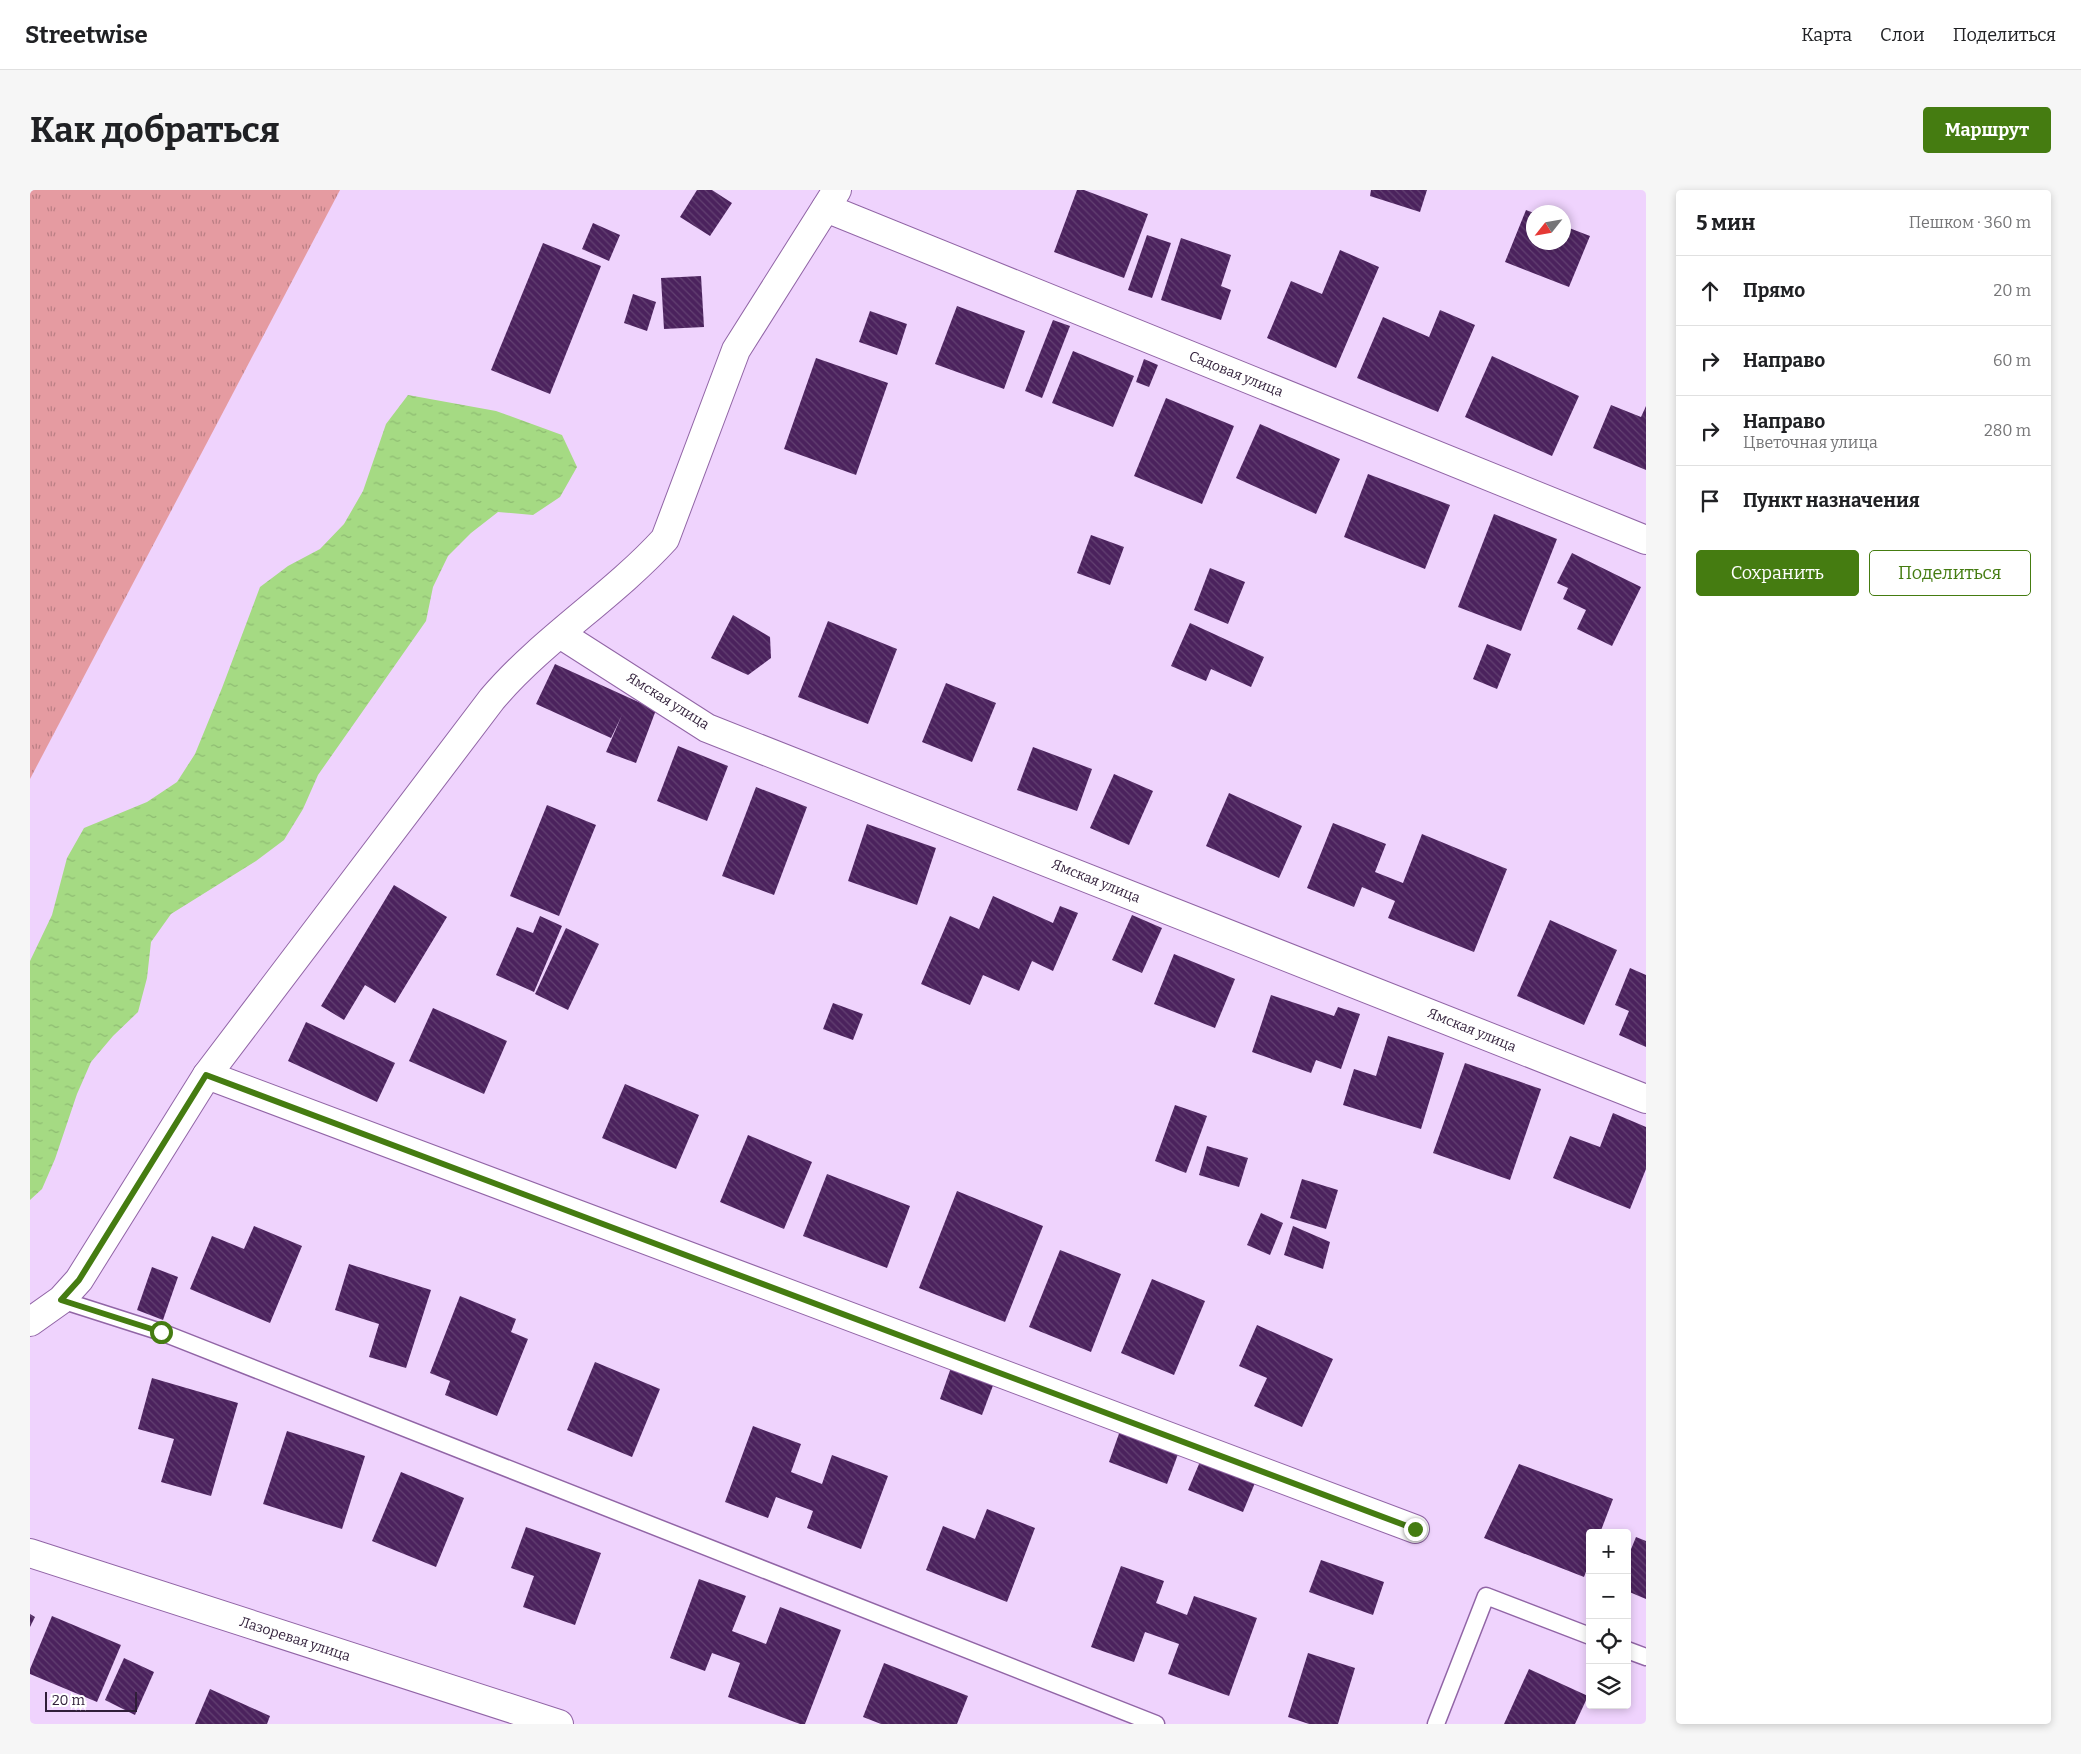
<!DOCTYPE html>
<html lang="ru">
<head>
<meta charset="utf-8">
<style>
  :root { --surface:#fff; --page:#f6f6f6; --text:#202124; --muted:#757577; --line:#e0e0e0; --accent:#457c11 }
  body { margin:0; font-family:Bitter,serif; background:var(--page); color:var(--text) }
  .controls { position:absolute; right:15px; bottom:15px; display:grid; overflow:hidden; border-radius:5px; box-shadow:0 2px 8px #0003 }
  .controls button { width:45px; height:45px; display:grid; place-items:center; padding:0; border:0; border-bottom:1px solid var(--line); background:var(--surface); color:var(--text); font:25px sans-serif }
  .compass { position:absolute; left:1496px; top:15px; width:45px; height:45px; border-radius:50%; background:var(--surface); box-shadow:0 2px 8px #0003; rotate:239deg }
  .scale { position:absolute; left:15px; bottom:12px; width:92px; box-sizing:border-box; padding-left:5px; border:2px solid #301e39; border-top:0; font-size:14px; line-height:18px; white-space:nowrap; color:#301e39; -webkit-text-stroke:4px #fff; paint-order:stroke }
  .stop { position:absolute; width:15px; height:15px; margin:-11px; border:4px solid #457c11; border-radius:50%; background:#fff }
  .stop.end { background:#457c11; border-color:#fff; box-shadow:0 1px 5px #0008 }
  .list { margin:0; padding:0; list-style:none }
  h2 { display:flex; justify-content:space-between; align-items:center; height:65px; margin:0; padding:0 20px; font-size:21px }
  h2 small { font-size:16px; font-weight:400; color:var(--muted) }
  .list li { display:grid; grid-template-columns:32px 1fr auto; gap:15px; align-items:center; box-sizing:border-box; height:70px; padding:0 20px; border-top:1px solid var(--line) }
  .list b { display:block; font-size:19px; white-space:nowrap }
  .list p { margin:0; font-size:16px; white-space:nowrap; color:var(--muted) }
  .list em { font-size:16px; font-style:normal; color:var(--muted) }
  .actions { display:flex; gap:10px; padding:15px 20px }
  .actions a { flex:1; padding:11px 0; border:1px solid var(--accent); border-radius:5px; text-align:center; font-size:18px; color:var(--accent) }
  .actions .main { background:var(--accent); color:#fff }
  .icon { flex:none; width:28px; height:28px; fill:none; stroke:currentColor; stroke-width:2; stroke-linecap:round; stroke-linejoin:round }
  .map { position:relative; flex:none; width:1616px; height:1534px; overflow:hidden; border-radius:5px }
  header { display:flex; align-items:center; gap:30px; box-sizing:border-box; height:70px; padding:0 25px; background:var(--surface); border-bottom:1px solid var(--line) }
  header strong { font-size:24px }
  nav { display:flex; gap:28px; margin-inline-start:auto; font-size:18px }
  .intro { display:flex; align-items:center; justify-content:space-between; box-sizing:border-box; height:120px; padding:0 30px }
  h1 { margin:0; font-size:35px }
  .button { padding:12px 22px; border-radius:5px; background:var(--accent); color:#fff; font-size:18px; font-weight:700 }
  main { display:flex; gap:30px; padding:0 30px }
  aside { flex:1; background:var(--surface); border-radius:5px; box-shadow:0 2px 8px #0003 }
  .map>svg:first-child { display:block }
</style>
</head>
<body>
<header>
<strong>Streetwise</strong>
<nav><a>Карта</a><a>Слои</a><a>Поделиться</a></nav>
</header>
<div class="intro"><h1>Как добраться</h1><a class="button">Маршрут</a></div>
<main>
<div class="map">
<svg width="1616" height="1534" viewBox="0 0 1616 1534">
  <defs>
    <pattern id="grass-tufts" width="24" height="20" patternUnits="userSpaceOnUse" patternTransform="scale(1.25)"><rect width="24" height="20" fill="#e59ba1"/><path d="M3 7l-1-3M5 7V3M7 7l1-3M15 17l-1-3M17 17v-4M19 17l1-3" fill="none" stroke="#ba7e84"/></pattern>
    <pattern id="water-ripples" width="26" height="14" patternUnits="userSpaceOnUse" patternTransform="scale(1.25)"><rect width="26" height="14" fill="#a5da83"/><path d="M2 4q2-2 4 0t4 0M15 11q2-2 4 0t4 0" fill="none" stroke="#8ebb72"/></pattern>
    <pattern id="building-back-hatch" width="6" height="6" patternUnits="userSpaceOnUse" patternTransform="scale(1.25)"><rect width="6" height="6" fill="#4b225d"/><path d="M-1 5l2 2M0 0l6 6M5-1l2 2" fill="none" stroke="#634172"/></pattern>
  </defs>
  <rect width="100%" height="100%" fill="#efd3fd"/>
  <path fill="url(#grass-tufts)" d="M0,0h310l-310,589z"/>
  <path fill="url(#water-ripples)" d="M378,205l88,16 66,24 15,32 -17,30 -27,18 -35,-3 -27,21 -23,23 -15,31 -7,34 -108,154 -15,34 -19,31 -28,21 -85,53 -20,28 -4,36 -9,34 -25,24 -22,26 -14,32 -22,65 -13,30 -12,11v-239l22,-46 15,-57 17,-30 63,-26 30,-20 18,-28 27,-66 38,-101 28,-21 32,-17 24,-25 19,-33 23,-67z"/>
  <g fill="url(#building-back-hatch)">
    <path d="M667,0h15l20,13 -22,33 -30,-19z"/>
    <path d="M1047,0h7l64,24 -24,64 -70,-26z"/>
    <path d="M1341,0h56l-7,22 -50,-16z"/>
    <path d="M1496,20l8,3v29h30v-16l26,10 -21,51 -64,-25z"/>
    <path d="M563,33l27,12 -11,26 -27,-12z"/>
    <path d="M1117,45l24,8 -19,55 -24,-8z"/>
    <path d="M1151,48l50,17 -10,31 10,4 -10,30 -60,-20z"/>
    <path d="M513,53l58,23 -51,128 -59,-24z"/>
    <path d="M1310,60l39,17 -43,101 -69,-30 24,-57 31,13z"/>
    <path d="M671,86l3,51 -40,2 -3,-51z"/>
    <path d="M603,104l23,8 -9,29 -23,-8z"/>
    <path d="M927,116l68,25 -21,58 -69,-25z"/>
    <path d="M1410,120l35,15 -37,87 -81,-34 26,-61 46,20z"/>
    <path d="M840,121l37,13 -10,31 -38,-13z"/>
    <path d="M1023,130l17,6 -28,72 -17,-7z"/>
    <path d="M1043,161l61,25 -21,51 -61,-24z"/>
    <path d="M1462,166l87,40 -27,60 -87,-39z"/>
    <path d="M786,168l72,25 -32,92 -72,-26z"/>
    <path d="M1114,169l14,6 -9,22 -13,-5z"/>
    <path d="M1136,208l68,28 -32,78 -68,-28z"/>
    <path d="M1581,215l30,12 5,-11v64l-53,-22z"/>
    <path d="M1230,234l80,35 -24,55 -80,-36z"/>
    <path d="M1338,284l82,31 -25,64 -81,-32z"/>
    <path d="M1464,324l63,25 -36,92 -63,-24z"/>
    <path d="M1061,345l33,12 -14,38 -33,-12z"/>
    <path d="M1542,363l69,34 -29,59 -35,-17 9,-19 -23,-11 5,-11 -11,-5z"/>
    <path d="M1180,378l35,14 -17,42 -34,-14z"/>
    <path d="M703,425l37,22 1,21 -23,17 -37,-17z"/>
    <path d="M798,431l69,28 -29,75 -70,-27z"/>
    <path d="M1160,433l74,34 -13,30 -40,-18 -5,12 -35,-15z"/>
    <path d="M1457,454l24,10 -14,35 -24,-10z"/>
    <path d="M525,474l101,46 -20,53 -30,-11 16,-37 -11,23 -75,-34z"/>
    <path d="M916,493l50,20 -24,59 -50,-20z"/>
    <path d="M648,556l50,20 -21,55 -50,-20z"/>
    <path d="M1003,557l59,22 -15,42 -60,-21z"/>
    <path d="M1084,584l39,17 -24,54 -39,-17z"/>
    <path d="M726,597l51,20 -33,88 -52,-19z"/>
    <path d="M1199,603l73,33 -23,52 -73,-32z"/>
    <path d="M517,615l49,20 -37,91 -49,-20z"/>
    <path d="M1303,633l53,21 -11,28 28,11 19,-49 85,35 -33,83 -86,-34 7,-17 -33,-14 -8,20 -47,-19z"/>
    <path d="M837,634l69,24 -19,57 -69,-24z"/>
    <path d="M364,695l53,32 -52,86 -30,-18 -21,35 -23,-14z"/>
    <path d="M963,706l60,27 7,-17 18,7 -25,58 -21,-10 -13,30 -36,-16 -13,30 -49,-21 29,-68 29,13z"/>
    <path d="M1102,725l30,13 -20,45 -30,-13z"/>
    <path d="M510,726l22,10 -28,66 -38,-17 21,-48 16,6z"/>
    <path d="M1520,730l67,30 -33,75 -67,-29z"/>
    <path d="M536,738l33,16 -31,66 -33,-16z"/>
    <path d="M1144,764l61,25 -20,49 -61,-24z"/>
    <path d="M1600,778l16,7v72l-27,-12 10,-24 -14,-6z"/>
    <path d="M1241,805l63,21 4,-9 22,7 -19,55 -25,-9 -5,13 -59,-21z"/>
    <path d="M803,813l30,11 -10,26 -30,-11z"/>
    <path d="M403,818l74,33 -23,53 -75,-33z"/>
    <path d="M276,832l89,41 -18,39 -89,-41z"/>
    <path d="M1358,846l56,17 -23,76 -78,-24 11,-36 22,7z"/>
    <path d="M1435,873l76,26 -31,91 -77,-27z"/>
    <path d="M595,894l74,31 -23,54 -74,-31z"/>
    <path d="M1145,915l32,11 -21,57 -31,-12z"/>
    <path d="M1583,923l33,14v42l-16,40 -77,-31 17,-42 30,11z"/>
    <path d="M718,945l64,27 -28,67 -64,-27z"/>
    <path d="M1177,956l41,12 -9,29 -40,-12z"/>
    <path d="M797,984l83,32 -23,62 -84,-32z"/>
    <path d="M1272,989l36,11 -12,39 -36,-11z"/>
    <path d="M927,1001l86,35 -38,96 -86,-34z"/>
    <path d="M1231,1023l22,10 -13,32 -23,-10z"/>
    <path d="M224,1036l48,20 -32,77 -80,-34 22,-53 32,13z"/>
    <path d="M1263,1036l37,16 -7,27 -39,-14z"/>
    <path d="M1030,1060l61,24 -30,78 -62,-25z"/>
    <path d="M319,1074l82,26 -25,78 -37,-11 10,-33 -44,-14z"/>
    <path d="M122,1077l26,10 -15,43 -26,-10z"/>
    <path d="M1122,1089l53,22 -31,74 -53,-22z"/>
    <path d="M430,1106l56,23 -5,13 17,7 -31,77 -52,-21 5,-14 -20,-8z"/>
    <path d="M1227,1135l76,34 -31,68 -48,-21 13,-28 -28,-12z"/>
    <path d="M925,1166l43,16 -16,43 -42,-16z"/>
    <path d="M565,1172l65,27 -28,68 -65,-27z"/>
    <path d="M122,1188l86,25 -27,93 -50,-14 13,-43 -36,-10z"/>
    <path d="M1092,1235l59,21 -14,38 -58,-22z"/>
    <path d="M723,1236l48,18 -10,28 31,12 10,-29 56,21 -27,73 -54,-21 6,-17 -37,-14 -8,21 -43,-16z"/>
    <path d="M257,1241l78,25 -23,73 -79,-25z"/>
    <path d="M1172,1267l55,21 -14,34 -55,-22z"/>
    <path d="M1489,1274l94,35 -13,34h-10v28l-6,16 -100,-39z"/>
    <path d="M371,1282l63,26 -28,69 -64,-26z"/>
    <path d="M957,1319l48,19 -28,74 -81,-32 17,-44 32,13z"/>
    <path d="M496,1337l75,26 -26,72 -52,-18 11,-31 -23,-8z"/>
    <path d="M1606,1347l10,4v58l-19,-8v-32z"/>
    <path d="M1291,1370l63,22 -11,33 -64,-23z"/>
    <path d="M1091,1376l43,15 -8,22 31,12 7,-19 63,22 -28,78 -61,-22 11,-30 -34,-12 -11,30 -43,-15z"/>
    <path d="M669,1389l47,17 -14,35 34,13 14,-37 61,23 -36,94h-5l-72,-27 12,-34 -28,-10 -7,18 -35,-13z"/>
    <path d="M0,1424l5,3 -5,10z"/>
    <path d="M22,1426l69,29 -24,57 -67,-28v-5z"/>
    <path d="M1278,1463l47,15 -17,56h-29l-21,-7z"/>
    <path d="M94,1468l30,14 -19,43 -30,-15z"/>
    <path d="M854,1473l84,33 -11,28h-76l-18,-7z"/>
    <path d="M1499,1479l59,27 -13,28h-71z"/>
    <path d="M180,1499l60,27 -3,8h-72z"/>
  </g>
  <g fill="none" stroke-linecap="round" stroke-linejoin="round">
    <defs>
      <g id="service">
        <path d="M31,1110l100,32 995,392"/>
        <path d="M1597,1460l19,7"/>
        <path d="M1406,1534l50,-128 104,40"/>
      </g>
      <g id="minor">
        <path d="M796,18l820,332"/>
        <path d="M530,444l147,94 939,371"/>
        <path d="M177,885l1208,454"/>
        <path d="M0,1132l31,-22 18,-20 128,-205 285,-376c51,-60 120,-102 173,-160l71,-189 101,-160"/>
        <path d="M0,1363l529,171"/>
      </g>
    </defs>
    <use href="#service" stroke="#9165a6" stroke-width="19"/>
    <use href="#minor" stroke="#9165a6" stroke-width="30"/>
    <use href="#service" stroke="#fff" stroke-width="16"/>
    <use href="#minor" stroke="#fff" stroke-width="28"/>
  </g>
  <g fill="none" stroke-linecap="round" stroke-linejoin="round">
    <path stroke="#457c11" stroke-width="6" d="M131,1142l-100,-32 18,-20 127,-205 1209,454"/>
  </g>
  <g text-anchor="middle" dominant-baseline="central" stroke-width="5" stroke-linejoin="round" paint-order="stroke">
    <g font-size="14" fill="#301e39" stroke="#fff">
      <text transform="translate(1206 184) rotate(22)">Садовая улица</text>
      <text transform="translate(638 511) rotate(32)">Ямская улица</text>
      <text transform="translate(1066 691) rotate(22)">Ямская улица</text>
      <text transform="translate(1442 840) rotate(22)">Ямская улица</text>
      <text transform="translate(265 1449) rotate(18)">Лазоревая улица</text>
    </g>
  </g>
</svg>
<div class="controls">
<button>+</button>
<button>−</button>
<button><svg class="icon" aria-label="locate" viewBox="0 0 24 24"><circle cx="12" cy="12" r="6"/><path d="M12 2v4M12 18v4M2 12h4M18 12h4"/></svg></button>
<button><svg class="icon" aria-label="layers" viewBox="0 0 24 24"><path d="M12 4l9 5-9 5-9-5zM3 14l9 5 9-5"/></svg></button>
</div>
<svg class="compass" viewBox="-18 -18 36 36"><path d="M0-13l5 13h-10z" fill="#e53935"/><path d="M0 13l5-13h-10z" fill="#757577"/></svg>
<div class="scale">20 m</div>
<div class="stop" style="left:131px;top:1142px"></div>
<div class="stop end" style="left:1385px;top:1339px"></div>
</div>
<aside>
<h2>5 мин<small>Пешком · 360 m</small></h2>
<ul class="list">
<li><svg class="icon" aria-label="ahead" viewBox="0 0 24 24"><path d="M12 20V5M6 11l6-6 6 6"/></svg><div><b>Прямо</b></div><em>20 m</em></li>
<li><svg class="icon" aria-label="right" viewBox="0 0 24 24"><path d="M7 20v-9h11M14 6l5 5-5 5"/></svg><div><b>Направо</b></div><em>60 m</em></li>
<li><svg class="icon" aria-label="right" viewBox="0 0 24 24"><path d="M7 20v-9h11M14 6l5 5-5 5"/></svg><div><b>Направо</b><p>Цветочная улица</p></div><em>280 m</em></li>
<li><svg class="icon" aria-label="arrive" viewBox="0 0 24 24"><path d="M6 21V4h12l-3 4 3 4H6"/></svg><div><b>Пункт назначения</b></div></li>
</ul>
<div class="actions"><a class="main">Сохранить</a><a>Поделиться</a></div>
</aside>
</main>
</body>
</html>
